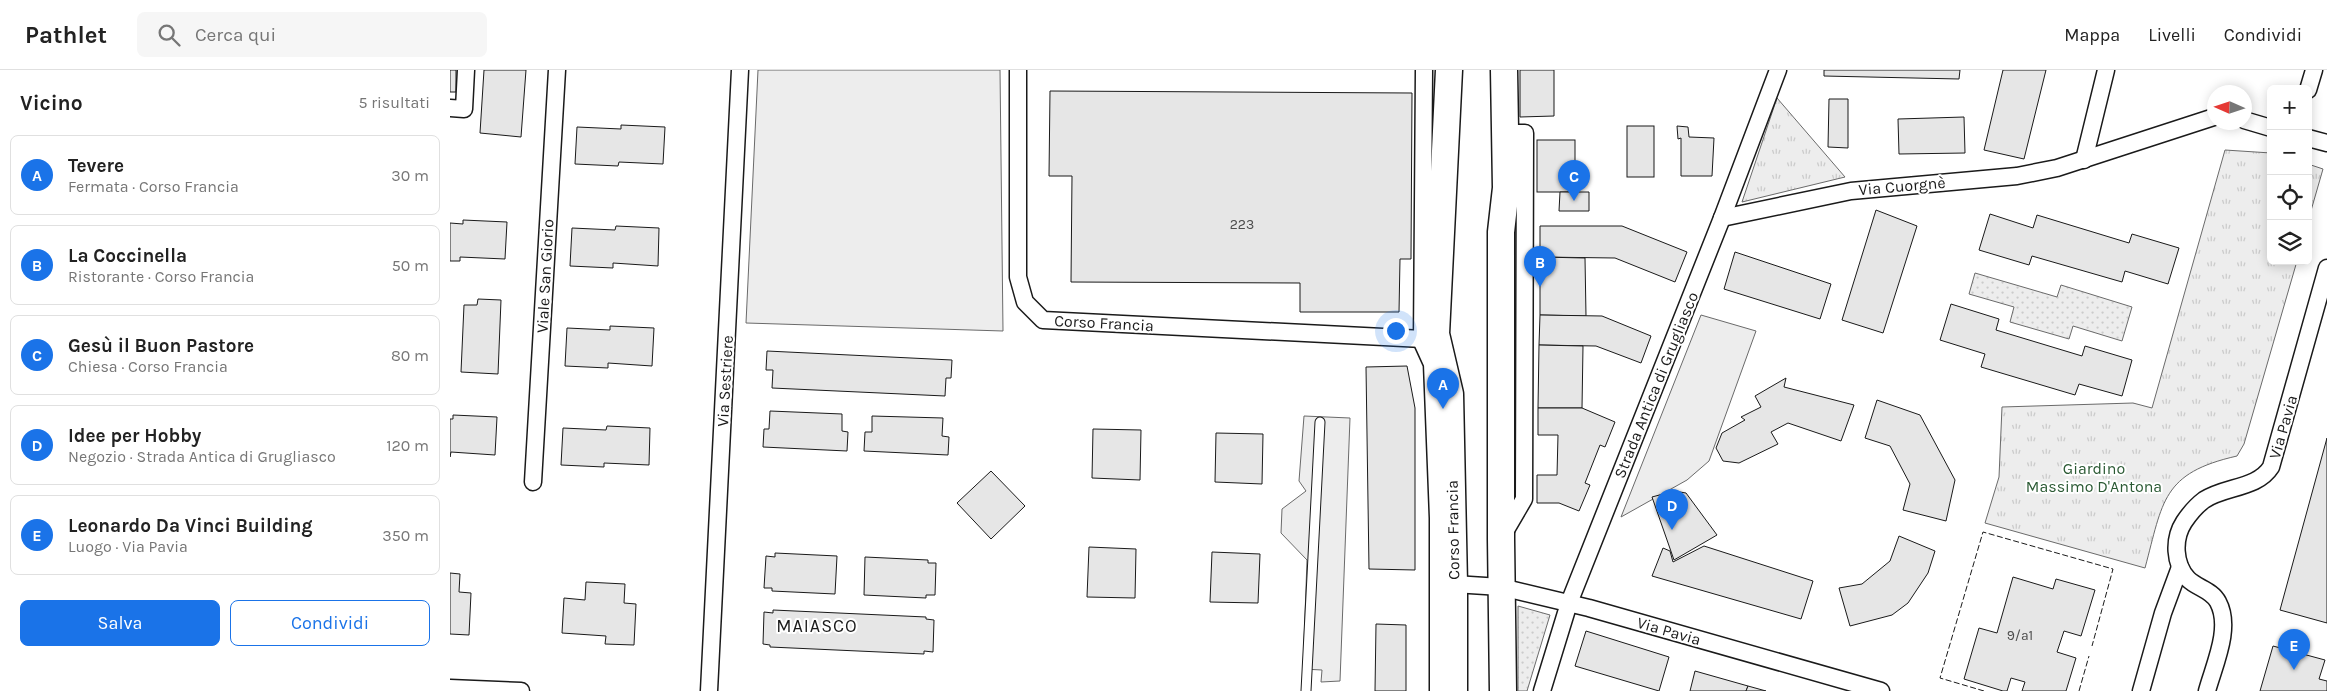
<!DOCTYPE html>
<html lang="it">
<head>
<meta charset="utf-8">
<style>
  :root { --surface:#fff; --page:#f6f6f6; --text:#222; --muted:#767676; --line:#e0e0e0; --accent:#1a73e8 }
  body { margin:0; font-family:Karla,sans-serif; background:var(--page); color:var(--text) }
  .controls { position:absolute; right:15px; top:15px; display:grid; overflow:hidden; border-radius:8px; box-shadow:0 2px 12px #0003 }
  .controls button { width:45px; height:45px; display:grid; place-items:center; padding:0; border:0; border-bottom:1px solid var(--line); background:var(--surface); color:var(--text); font:25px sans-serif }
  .compass { position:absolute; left:1757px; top:15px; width:45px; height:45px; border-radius:50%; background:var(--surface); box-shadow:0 2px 12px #0003; rotate:273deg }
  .you { position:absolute; left:945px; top:260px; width:18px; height:18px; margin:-12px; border:4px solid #fff; border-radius:50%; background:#1a73e8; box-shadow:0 0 0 8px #1a73e833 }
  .badge { display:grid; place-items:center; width:32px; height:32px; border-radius:50%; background:var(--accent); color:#fff; font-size:16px; font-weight:700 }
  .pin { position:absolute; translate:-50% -41px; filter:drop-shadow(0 1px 2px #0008) }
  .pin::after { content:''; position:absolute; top:26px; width:18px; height:15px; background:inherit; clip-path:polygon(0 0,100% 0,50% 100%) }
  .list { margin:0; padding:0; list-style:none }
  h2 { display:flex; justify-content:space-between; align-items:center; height:65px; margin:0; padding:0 20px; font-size:21px }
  h2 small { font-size:16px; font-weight:400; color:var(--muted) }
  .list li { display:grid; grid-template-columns:32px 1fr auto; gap:15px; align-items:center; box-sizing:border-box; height:80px; margin:0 10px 10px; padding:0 10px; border:1px solid var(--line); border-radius:8px }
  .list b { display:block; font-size:19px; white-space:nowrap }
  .list p { margin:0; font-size:16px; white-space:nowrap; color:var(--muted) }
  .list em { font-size:16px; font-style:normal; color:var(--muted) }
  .actions { display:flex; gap:10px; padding:15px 20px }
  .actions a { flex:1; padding:11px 0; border:1px solid var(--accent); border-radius:8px; text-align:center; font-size:18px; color:var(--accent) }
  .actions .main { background:var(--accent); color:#fff }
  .icon { flex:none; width:28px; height:28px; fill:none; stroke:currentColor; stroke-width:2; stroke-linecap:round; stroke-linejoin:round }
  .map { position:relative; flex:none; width:1877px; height:621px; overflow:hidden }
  header { display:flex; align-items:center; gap:30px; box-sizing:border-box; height:70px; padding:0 25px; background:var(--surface); border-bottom:1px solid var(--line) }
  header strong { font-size:24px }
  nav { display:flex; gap:28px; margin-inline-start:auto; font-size:18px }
  .search { width:350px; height:45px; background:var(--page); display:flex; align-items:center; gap:12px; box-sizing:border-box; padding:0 18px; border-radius:8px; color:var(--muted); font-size:19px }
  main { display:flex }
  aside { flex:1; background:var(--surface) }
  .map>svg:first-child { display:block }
</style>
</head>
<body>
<header>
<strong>Pathlet</strong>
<div class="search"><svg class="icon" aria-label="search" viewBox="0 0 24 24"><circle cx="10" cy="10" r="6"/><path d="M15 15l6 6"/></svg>Cerca qui</div>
<nav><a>Mappa</a><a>Livelli</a><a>Condividi</a></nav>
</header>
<main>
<aside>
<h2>Vicino<small>5 risultati</small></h2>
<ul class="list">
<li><span class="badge">A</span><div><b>Tevere</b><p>Fermata · Corso Francia</p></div><em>30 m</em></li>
<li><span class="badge">B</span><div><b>La Coccinella</b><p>Ristorante · Corso Francia</p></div><em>50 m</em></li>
<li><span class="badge">C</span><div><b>Gesù il Buon Pastore</b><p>Chiesa · Corso Francia</p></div><em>80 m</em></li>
<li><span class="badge">D</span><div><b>Idee per Hobby</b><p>Negozio · Strada Antica di Grugliasco</p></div><em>120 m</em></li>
<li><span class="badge">E</span><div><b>Leonardo Da Vinci Building</b><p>Luogo · Via Pavia</p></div><em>350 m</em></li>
</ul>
<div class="actions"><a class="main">Salva</a><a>Condividi</a></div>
</aside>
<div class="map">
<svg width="1877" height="621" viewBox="0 0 1877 621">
  <defs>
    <pattern id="grass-dots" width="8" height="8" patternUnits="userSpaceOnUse" patternTransform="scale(1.25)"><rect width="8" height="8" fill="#ededed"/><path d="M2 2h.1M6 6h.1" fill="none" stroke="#cbcbcb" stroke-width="1.8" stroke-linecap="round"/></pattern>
    <pattern id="park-tufts" width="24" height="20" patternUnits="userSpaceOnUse" patternTransform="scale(1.25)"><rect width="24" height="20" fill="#ededed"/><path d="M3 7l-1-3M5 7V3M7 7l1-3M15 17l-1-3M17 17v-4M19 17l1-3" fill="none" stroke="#cbcbcb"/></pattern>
  </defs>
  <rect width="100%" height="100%" fill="#fff"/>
  <g fill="url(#grass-dots)" stroke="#6a6a6a">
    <path d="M1525,203l82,24 4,-12 71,22 -10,34 -49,-15 -4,13 -59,-17 4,-15 -45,-13z"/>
    <path d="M1068,536l32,9 -23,76h-9z"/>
  </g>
  <g fill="url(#park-tufts)" stroke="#6a6a6a">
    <path d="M1327,28l68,79 -103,25z"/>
    <path d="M1775,80l46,3v108h26l-53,183 -7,12c-75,17 -74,45 -92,112l-160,-45 14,-46 3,-70 131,-4 19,5z"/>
    <path d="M1858,94l15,5 -15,52z"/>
  </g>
  <g fill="#ededed" stroke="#6a6a6a">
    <path d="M308,0h242l3,261 -257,-8z"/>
    <path d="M1251,245l55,16 -47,130 -22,19 -66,37z"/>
    <path d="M854,346l46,2 -10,263 -19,1 1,-12 -19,-1 4,-109 -26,-27 1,-24 24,-18 -7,-10z"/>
  </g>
  <g fill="#e6e6e6" stroke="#1a1a1a">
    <rect x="0" y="0" width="6" height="22"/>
    <path d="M34,0h42l-5,67 -41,-4z"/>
    <path d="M1070,0h34v46l-34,1z"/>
    <path d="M1374,0h136l-1,9 -135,-3z"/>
    <path d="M1553,0h43l-22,89 -40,-9z"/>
    <path d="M600,21l362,2 -1,166h-11l-1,53h-99v-29l-229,-1 1,-106h-23z"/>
    <path d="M1379,29h19v49l-20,-1z"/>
    <path d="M1514,47l1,36 -66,1 -1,-35z"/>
    <path d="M171,55l44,2 -2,37 -44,-2 -1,4 -43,-2 2,-37 44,2z"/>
    <rect x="1177" y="56" width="27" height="51"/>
    <path d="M1227,56l11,1 1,10 25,1 -2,38h-31v-38l-3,1z"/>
    <rect x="1087" y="70" width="38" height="52"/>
    <path d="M1110,122h29v19h-30z"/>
    <path d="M1426,140l41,16 -34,107 -41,-13z"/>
    <path d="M1540,144l43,14 4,-13 92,28 3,-9 47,14 -11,36 -43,-13 -3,11 -90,-26 -3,9 -50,-15z"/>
    <path d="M13,150l44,2 -2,37 -45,-2v4h-10v-38l13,1z"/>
    <path d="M166,156l43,2 -1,38 -45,-3v5l-43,-2 2,-38 43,2z"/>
    <path d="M1090,156h82l65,26 -12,30 -60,-24 -75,-1z"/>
    <path d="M1285,182l96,32 -11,35 -96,-30z"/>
    <path d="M1090,187l45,1 1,58 -46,-1z"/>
    <path d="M28,229l23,1 -3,74 -37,-2 3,-67h13z"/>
    <path d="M1501,234l48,15 -3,11 86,26 3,-10 47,14 -10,36 -43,-12 -4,11 -94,-28 4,-13 -45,-14z"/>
    <path d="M1090,245l62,1 49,20 -10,27 -45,-17 -57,-1z"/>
    <path d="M160,256l44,2 -2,38 -44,-3v5l-43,-2 2,-38 43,2z"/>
    <path d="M1089,275l44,1 -1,62h-44z"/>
    <path d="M317,281l185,9 -1,18h-5l-1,18 -173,-8 1,-18h-7z"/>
    <path d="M957,296l8,42v162l-46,-1 -3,-202z"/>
    <path d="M1336,308l-2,9 70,18 -13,36 -53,-18 -17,9 7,12 -39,19 -16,-2 -7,-13 6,-15 23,-13 -4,-3 20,-10 -6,-11z"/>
    <path d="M1427,330l43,15 35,65 -9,41 -43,-11 7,-26 -20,-38 -25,-8z"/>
    <path d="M1088,338h44l33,14 -10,25 -5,-2 -15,38 5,2 -11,26 -20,-8h-22v-28h20l1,-40h-20z"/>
    <path d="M320,341l72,3v17l6,1 -1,19 -84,-4 1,-18h5z"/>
    <path d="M3,345l44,2 -2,38 -44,-3 -1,5v-38h3z"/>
    <path d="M422,346l71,2 -1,18 7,1 -1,18 -84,-4 1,-19h7z"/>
    <path d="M157,356l43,2 -1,37 -45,-2v4l-43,-2 2,-37 43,2z"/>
    <path d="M643,359l48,1 -1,50 -48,-2z"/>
    <path d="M766,363l47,1 -1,50 -47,-2z"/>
    <path d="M1877,368v185l-47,-13z"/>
    <path d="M541,401l34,35 -34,33 -34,-36z"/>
    <path d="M1224,421l12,2 31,42 -43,25 -22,-63z"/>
    <path d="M1449,466l36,15 -7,22 -20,30 -16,12 -42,11 -11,-38 23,-4 28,-23z"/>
    <path d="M1254,476l109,35 -12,38 -149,-43 11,-28 7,3 3,11z"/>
    <path d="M639,477l47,2 -1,49 -48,-1z"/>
    <path d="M762,482l48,2 -2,49 -48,-1z"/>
    <path d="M325,483l62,3 -2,38 -63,-3v-3h-8l2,-32 9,1z"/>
    <path d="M415,487l63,3v3h8l-1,32h-9v3l-62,-3z"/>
    <path d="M0,503l10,1 -1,18 12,1 -2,42 -19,-1z"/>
    <path d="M1563,507l40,12 3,-10 39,11 -14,46 -17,-5 -7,21 19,6 -10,33h-44l3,-9 -14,-4 -4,13h-4l-39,-12 15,-51 18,5z"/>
    <path d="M136,512l39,2 -1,19 12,1 -2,41 -29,-1 1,-8 -44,-3 2,-35 21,2z"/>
    <path d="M323,540l153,7v2l8,1 -1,32 -9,-1v3l-154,-7v-2l-7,-1 1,-32 9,1z"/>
    <path d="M926,554l30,1v66h-31z"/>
    <path d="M1136,561l83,26 -10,34 -84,-25z"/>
    <path d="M1823,576l52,14 -6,19 8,2v10h-67z"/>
    <path d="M1245,601l53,15 -2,5h-56z"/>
    <path d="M1298,616l18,5h-20z"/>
  </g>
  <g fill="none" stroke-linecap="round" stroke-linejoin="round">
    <defs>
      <path id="lane" d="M856,621l14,-269"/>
      <g id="street">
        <path d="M568,0v207l7,25 18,18 380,19"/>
        <path d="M974,0l-2,272 10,22 6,154v173"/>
        <path d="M1858,20l6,-20"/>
        <path d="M0,38l14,1 2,-39"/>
        <path d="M1794,50l27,8"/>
        <path d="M1858,68l19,5"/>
        <path d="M1634,90l22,-90"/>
        <path d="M1272,148l129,-27 166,-15 40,-8 157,-51"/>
        <path d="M83,412l24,-412"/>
        <path d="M1053,465l21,-36 1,-366h-19"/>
        <path d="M1004,514l47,3 88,21 292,83"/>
        <path d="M0,618l71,3"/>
        <path d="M259,621l31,-621"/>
        <path d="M1092,621l27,-88 153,-385 56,-148"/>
        <path d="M1691,621l22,-78 17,-46"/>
        <path d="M1757,621c7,-26 25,-63 11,-89 -6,-12 -21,-14 -30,-23 -14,-15 -15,-40 -4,-57 6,-9 12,-16 20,-22 21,-14 53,-11 67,-33l56,-199"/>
      </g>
      <g id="primary">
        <path d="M999,0l-13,264 14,60 4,190v107"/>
        <path d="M1053,621l-2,-152v-307l5,-44 -2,-118"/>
      </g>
    </defs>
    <use href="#lane" stroke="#1a1a1a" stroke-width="11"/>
    <use href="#street" stroke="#1a1a1a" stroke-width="19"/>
    <use href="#primary" stroke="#1a1a1a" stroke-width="29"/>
    <use href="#lane" stroke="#fff" stroke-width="9"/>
    <use href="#street" stroke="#fff" stroke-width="16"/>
    <use href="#primary" stroke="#fff" stroke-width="26"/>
    <g stroke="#1a1a1a" stroke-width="1" stroke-dasharray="6 2.5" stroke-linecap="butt">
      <path d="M1534,621l-44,-13 43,-146 130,37 -21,77"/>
      <path d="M1629,621l10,-35"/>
    </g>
  </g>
  <g text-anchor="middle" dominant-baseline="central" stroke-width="4" stroke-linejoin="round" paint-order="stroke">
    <g font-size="14" fill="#4d4d4d">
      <text x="792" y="154">223</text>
      <text x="1570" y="565">9/a1</text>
    </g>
    <g font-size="16" fill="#1a1a1a" stroke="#fff">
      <text transform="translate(1452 116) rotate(-5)">Via Cuorgnè</text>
      <text transform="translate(95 206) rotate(-87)">Viale San Giorio</text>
      <text transform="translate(654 253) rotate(3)">Corso Francia</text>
      <text transform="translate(275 311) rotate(-87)">Via Sestriere</text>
      <text transform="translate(1206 315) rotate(-68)">Strada Antica di Grugliasco</text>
      <text transform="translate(1833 357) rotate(-74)">Via Pavia</text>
      <text transform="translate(1003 460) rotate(-91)">Corso Francia</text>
      <text transform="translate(1219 561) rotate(16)">Via Pavia</text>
    </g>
    <g font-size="16" fill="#2b5a34" stroke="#fff">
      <text x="1644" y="398">Giardino<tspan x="1644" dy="18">Massimo D'Antona</tspan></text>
    </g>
    <g font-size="18" letter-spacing="1" fill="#1a1a1a" stroke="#fff">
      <text x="367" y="556">MAIASCO</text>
    </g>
  </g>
</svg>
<div class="controls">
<button>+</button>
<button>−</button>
<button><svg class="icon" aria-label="locate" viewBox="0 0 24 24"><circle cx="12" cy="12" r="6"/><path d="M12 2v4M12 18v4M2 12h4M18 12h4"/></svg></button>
<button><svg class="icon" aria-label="layers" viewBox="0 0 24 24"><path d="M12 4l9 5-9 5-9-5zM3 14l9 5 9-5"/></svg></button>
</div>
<svg class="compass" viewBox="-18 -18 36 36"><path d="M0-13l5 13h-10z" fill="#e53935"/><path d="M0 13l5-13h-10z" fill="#767676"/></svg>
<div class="you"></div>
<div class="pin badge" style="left:993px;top:339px">A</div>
<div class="pin badge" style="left:1090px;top:217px">B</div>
<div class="pin badge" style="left:1124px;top:131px">C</div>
<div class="pin badge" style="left:1222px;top:460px">D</div>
<div class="pin badge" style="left:1844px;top:600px">E</div>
</div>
</main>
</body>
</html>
